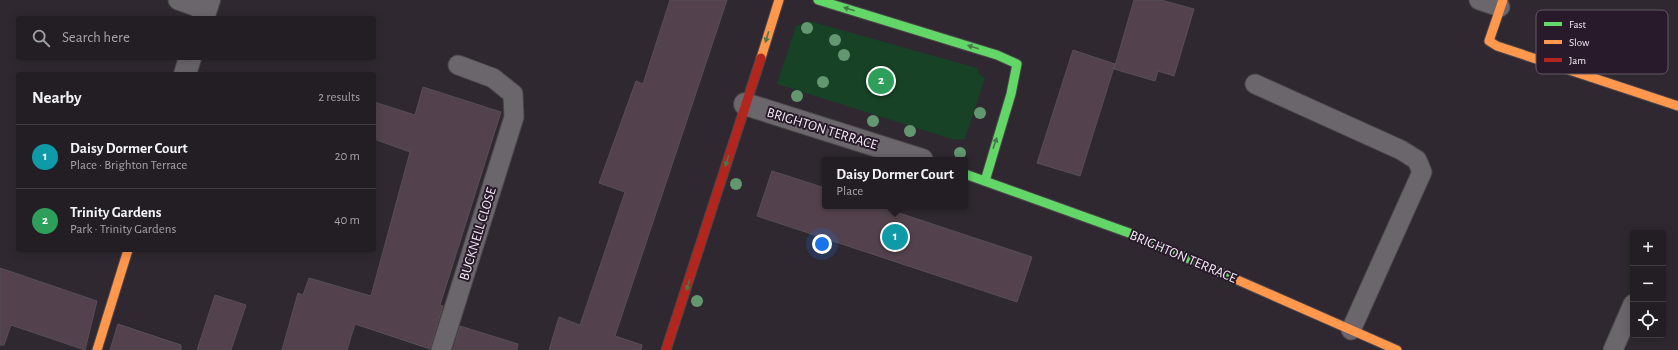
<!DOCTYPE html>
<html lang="en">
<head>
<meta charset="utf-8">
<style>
  :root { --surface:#231e24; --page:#2f2b31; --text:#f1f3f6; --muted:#a3a2a6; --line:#403c41; --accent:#8c9099 }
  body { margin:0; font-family:"Alegreya Sans",sans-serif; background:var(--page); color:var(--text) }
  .controls { position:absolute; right:12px; bottom:12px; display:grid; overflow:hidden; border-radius:4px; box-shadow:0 2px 10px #0003 }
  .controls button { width:36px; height:36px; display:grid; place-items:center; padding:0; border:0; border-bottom:1px solid var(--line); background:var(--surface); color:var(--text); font:20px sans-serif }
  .you { position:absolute; left:822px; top:244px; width:14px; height:14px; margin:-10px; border:3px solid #fff; border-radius:50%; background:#1a73e8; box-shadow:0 0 0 6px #1a73e833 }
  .badge { display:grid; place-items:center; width:26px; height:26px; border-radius:50%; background:var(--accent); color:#fff; font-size:13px; font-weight:700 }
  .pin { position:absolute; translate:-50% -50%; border:2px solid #fff; box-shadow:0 1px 4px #0006 }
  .popup { position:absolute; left:822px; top:157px; width:146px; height:52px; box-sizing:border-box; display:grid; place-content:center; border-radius:4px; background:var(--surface); filter:drop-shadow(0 1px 3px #0005); font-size:13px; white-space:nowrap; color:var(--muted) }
  .popup b { font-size:15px; color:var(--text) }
  .popup::after { content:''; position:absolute; left:50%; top:100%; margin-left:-8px; border:8px solid transparent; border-top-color:var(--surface) }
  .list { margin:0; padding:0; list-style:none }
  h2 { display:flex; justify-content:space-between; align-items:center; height:52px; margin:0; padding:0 16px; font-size:17px }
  h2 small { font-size:13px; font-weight:400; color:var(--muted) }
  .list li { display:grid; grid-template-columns:26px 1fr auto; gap:12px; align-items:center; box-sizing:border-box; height:64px; padding:0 16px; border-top:1px solid var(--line) }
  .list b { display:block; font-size:15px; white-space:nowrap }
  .list p { margin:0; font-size:13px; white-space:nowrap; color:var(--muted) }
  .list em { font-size:13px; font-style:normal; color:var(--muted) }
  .icon { flex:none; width:22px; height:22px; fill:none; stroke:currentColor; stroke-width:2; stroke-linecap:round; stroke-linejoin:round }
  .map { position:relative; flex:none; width:1678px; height:350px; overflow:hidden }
  .search { position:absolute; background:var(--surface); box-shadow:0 2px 10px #0003; left:16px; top:16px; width:360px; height:44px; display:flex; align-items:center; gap:10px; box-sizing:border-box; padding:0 14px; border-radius:4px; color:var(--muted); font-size:15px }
  .panel { position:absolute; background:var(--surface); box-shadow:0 2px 10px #0003; left:16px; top:72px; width:360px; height:180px; border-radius:4px }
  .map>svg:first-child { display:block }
</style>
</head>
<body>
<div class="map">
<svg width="1678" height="350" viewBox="0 0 1678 350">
  <rect width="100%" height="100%" fill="#2f2830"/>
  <path fill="#174225" d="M809,21l168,47 2,6 6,4 -19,57v4l-11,1 -178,-56 19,-58z"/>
  <g fill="#53424d" stroke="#574f55">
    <path d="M670,0h57l-112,336 27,9 -1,5h-92l10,-33 21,8 45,-133 -26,-9 37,-102 7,3z"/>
    <path d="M1134,0h27l33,9 -20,67 -16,-5 -3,10 -41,-12z"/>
    <path d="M1073,50l42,14 -35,112 -43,-13z"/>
    <path d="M423,87l78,25 -61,193 3,1 -13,43 -75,-25 -8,26h-65l16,-57 5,2 6,-17 62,18 39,-144 -36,-13v-37l41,13z"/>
    <path d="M772,171l53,17v18h53l154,51 -15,45 -260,-86z"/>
    <path d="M0,268l97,33 -12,49 -74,-25 -7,20h-4z"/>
    <path d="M215,295l31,10 -15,45h-34z"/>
    <path d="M118,324l63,21v5h-71z"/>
    <path d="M460,326l58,18 -1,6h-64z"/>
  </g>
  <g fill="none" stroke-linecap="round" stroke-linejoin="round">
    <defs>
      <g id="lane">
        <path d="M178,0l28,10"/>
        <path d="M1479,0l21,7"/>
        <path d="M1255,84l146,66 16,10 5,12 -71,158"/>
        <path d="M441,350l73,-233 -1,-23 -20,-16 -35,-13"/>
        <path d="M1613,350l20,-46"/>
      </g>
      <g id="street">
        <path d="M203,18l6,-18"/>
        <path d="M185,74l5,-16"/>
        <path d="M745,104l177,56"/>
      </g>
      <g id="fast">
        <path d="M818,0l179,55 20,9 -6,30 -26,87"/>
        <path d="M965,174l167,60 101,44"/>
      </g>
      <g id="slow">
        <path d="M1503,0l-14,41 8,5 181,60"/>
        <path d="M761,58l18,-58"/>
        <path d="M1233,278l164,72"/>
        <path d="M97,350l31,-100"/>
      </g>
      <path id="jam" d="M666,350l95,-292"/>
    </defs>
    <use href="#lane" stroke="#4b454c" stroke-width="21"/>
    <use href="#street" stroke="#4b454c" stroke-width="24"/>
    <use href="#fast" stroke="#4b454c" stroke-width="11"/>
    <use href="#slow" stroke="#4b454c" stroke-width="11"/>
    <use href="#jam" stroke="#4b454c" stroke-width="11"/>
    <use href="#lane" stroke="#6b656c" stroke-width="19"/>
    <use href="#street" stroke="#6b656c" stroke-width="22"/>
    <use href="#fast" stroke="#63d668" stroke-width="9"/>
    <use href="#slow" stroke="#ff974d" stroke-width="9"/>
    <use href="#jam" stroke="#b3261e" stroke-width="9"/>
  </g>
  <g fill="#639770">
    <circle cx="807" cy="28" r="6"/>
    <circle cx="835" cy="40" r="6"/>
    <circle cx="844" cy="55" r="6"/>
    <circle cx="1592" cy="55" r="6"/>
    <circle cx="823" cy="82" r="6"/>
    <circle cx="797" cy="96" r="6"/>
    <circle cx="980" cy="113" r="6"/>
    <circle cx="873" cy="121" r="6"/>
    <circle cx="910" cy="131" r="6"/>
    <circle cx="960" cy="153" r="6"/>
    <circle cx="736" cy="184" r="6"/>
    <circle cx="697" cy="301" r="6"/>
  </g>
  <defs><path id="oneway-solid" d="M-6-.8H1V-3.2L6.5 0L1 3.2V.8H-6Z"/></defs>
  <g fill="#467849">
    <use href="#oneway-solid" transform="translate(849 9) rotate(-163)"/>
    <use href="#oneway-solid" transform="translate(767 37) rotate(107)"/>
    <use href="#oneway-solid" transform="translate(973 47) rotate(-163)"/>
    <use href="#oneway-solid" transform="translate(995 143) rotate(-71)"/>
    <use href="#oneway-solid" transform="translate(727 161) rotate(108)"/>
    <use href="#oneway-solid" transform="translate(688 285) rotate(108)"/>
  </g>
  <g text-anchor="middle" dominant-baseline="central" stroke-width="4" stroke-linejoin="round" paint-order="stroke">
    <g font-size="14" fill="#f2e9f4" stroke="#281a2a">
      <text transform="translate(822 129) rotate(17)">BRIGHTON TERRACE</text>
      <text transform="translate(478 234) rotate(-73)">BUCKNELL CLOSE</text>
      <text transform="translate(1183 257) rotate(23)">BRIGHTON TERRACE</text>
    </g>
  </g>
  <rect x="1536" y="10" width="132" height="64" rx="6" fill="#281a2a" stroke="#655867" stroke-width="1"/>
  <rect x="1544" y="22" width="18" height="4" fill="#63d668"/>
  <rect x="1544" y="40" width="18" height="4" fill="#ff974d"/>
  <rect x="1544" y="58" width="18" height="4" fill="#b3261e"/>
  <g font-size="11" fill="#f2e9f4">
    <text x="1569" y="28">Fast</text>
    <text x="1569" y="46">Slow</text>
    <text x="1569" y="64">Jam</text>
  </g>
</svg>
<div class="controls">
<button>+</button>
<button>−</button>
<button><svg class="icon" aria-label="locate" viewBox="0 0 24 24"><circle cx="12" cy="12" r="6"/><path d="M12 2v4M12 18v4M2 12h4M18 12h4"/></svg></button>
</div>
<div class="you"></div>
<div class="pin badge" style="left:895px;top:237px;background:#0f9aa8">1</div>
<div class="popup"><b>Daisy Dormer Court</b>Place</div>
<div class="pin badge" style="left:881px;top:81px;background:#2e9e5b">2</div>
<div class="search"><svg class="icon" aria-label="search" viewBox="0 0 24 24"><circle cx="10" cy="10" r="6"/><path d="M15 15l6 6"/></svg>Search here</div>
<section class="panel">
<h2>Nearby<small>2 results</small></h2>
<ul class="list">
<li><span class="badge" style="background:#0f9aa8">1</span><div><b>Daisy Dormer Court</b><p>Place · Brighton Terrace</p></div><em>20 m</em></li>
<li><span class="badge" style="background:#2e9e5b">2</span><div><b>Trinity Gardens</b><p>Park · Trinity Gardens</p></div><em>40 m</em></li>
</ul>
</section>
</div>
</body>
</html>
